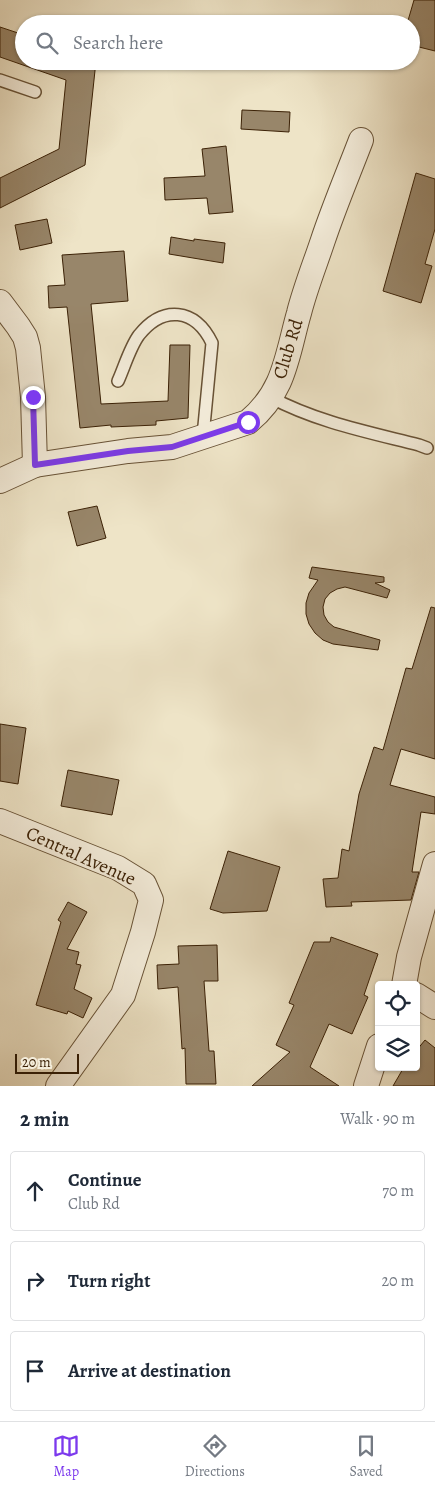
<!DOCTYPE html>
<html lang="en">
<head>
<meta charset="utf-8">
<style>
  :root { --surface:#fff; --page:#f6f6f7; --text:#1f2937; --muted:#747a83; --line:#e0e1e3; --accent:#7c3aed }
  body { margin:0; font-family:Alegreya,serif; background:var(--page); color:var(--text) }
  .controls { position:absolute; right:15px; bottom:15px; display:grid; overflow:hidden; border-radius:5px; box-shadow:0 1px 4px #0004 }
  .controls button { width:45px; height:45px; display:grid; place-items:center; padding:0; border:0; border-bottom:1px solid var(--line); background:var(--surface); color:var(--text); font:25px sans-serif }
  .scale { position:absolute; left:15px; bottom:12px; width:64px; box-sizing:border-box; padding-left:5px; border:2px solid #3b2106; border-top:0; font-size:14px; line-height:18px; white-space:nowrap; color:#3b2106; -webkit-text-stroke:4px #f4eddb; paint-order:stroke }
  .stop { position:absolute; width:15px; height:15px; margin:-11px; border:4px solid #7c3aed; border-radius:50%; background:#fff }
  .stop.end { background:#7c3aed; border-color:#fff; box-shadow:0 1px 5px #0008 }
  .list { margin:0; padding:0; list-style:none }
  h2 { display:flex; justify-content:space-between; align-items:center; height:65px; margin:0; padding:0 20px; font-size:21px }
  h2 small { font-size:16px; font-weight:400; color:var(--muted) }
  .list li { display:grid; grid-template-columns:32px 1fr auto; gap:15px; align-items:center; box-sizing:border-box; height:80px; margin:0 10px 10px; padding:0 10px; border:1px solid var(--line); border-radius:5px }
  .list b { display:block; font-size:19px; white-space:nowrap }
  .list p { margin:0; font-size:16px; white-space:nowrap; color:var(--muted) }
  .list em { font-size:16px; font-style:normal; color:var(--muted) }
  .icon { flex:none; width:28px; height:28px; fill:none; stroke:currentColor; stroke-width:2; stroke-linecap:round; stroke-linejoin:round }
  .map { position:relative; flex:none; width:435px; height:1086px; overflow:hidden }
  .search { position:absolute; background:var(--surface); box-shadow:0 1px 4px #0004; left:15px; right:15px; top:15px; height:55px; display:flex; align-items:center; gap:12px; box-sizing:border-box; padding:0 18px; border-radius:28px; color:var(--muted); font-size:19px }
  .sheet { height:335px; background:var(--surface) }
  nav { display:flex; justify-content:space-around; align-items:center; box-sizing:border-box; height:70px; border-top:1px solid var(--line); background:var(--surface); font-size:14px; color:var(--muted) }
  nav a { display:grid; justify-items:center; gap:2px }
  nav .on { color:var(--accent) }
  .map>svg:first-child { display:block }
</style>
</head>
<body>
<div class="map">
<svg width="435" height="1086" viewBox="0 0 435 1086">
  <rect width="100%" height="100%" fill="#eee4c7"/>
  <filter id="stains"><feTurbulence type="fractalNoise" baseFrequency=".004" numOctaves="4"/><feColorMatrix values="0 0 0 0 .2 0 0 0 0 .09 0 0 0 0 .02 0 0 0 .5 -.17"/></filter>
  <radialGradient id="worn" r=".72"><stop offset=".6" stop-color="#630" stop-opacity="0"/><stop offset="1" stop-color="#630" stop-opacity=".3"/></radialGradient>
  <g fill="#98866a" stroke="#3b2106">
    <path d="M414,0h21v51l-24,-6v-21h-4z"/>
    <path d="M0,27l24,8v26h72l-11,104 -85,43v-30l59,-29 7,-69 -66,-23z"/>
    <path d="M242,110l48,2 -1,20 -48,-3z"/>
    <path d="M226,146l7,66 -24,2 -2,-16 -42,2 -1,-22 41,-2 -3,-27z"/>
    <path d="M416,173l19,6v50l-10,35 7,2 -11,37 -38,-12z"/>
    <path d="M47,219l5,24 -32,7 -5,-25z"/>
    <path d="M171,237l23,4v-2l31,4 -2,20 -54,-9z"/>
    <path d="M124,251l4,50 -37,3 10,100 67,-3 2,-56h20l-2,73 -32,3v4l-45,2v-2l-31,3 -13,-121 -18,1 -1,-22 17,-1 -3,-30z"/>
    <path d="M97,506l9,32 -29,8 -9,-34z"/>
    <path d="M312,567l72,10v5l-9,1 15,7 -3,8 -42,-11 -8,2 -7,4 -5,6 -2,8 1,8 4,7 6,5 46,13 -2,10 -45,-6 -10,-4 -8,-7 -6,-9 -3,-10v-11l3,-10 9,-13 -9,-2z"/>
    <path d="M431,607l4,1v151l-34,-10 -11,36 45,12v17l-14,-2 -9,60h7l-8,28 -60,2 1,4 -26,1 -3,-28 15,-1 4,-29 7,2 10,-57 15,-47 9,3 23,-82 6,1z"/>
    <path d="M0,724l26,4 -8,56 -18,-3z"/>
    <path d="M68,770l51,10 -7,35 -51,-9z"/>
    <path d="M228,851l52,16 -13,44 -44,2 -13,-4z"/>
    <path d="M68,902l19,10 -20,37 12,3 -3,12 5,1 -7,24 18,9 -9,20 -15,-7 -1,3 -31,-9 25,-83 -3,-2z"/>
    <path d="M331,937l47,17 -14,41 4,2 -16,37 -23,-10 -19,43 29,19h-87l38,-34 -14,-7 18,-40 -5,-2 25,-61h16z"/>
    <path d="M217,945l1,36h-14l5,70h5l2,33h-30l-1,-36 -3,1 -4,-62 -20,2 -1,-24 22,-1 -1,-18z"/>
    <path d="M425,1040l10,8v38h-42l11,-19h12v-16z"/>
  </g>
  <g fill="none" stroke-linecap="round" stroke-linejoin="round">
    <defs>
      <g id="lane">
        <path d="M0,80l35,12"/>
        <path d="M118,381c6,-13 12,-34 21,-46 24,-30 56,-27 73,8l-9,93"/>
        <path d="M270,397c47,25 98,35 149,48l8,3"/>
      </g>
      <g id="street">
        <path d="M0,302l18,24 7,11 3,11 5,49 2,68"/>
        <path d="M0,481l35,-16 93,-14 44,-4 76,-25c37,-30 39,-67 51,-109 6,-24 16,-49 24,-73 11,-33 25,-66 38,-100"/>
        <path d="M0,821l118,47 26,16 7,16 -8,32 -20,63 -65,91"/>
        <path d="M404,985l5,-28 26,-93"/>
        <path d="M416,995l19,12"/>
        <path d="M366,1086l13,-40"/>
      </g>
    </defs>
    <use href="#lane" stroke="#685236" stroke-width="14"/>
    <use href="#street" stroke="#685236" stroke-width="26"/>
    <use href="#lane" stroke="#f4eddb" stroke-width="11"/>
    <use href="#street" stroke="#f4eddb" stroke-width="24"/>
  </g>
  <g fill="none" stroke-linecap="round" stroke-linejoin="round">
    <path stroke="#7c3aed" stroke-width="6" d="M33,397l2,68 93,-14 44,-4 76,-25"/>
  </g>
  <g text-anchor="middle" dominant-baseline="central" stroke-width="4" stroke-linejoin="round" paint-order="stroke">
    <g font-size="19" fill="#3b2106" stroke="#f4eddb">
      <text transform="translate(288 349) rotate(-73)">Club Rd</text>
      <text transform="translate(81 856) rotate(24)">Central Avenue</text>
    </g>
  </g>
  <rect width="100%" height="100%" filter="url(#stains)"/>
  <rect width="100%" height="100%" fill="url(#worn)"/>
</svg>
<div class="controls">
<button><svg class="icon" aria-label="locate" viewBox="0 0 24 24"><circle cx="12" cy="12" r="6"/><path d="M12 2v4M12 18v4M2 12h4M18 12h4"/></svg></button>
<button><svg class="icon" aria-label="layers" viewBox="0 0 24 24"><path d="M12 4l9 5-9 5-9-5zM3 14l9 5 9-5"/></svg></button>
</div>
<div class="scale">20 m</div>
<div class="stop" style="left:248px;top:422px"></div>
<div class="stop end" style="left:33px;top:397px"></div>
<div class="search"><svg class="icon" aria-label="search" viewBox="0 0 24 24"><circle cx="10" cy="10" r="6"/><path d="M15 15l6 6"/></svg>Search here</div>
</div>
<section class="sheet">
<h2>2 min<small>Walk · 90 m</small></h2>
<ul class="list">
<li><svg class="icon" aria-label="ahead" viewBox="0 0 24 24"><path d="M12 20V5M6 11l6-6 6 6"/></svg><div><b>Continue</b><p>Club Rd</p></div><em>70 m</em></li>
<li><svg class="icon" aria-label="right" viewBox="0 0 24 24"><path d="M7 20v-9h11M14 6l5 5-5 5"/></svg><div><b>Turn right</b></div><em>20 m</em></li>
<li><svg class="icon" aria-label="arrive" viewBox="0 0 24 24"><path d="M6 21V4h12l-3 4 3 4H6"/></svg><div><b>Arrive at destination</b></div></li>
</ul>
</section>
<nav>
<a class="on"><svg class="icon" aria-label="map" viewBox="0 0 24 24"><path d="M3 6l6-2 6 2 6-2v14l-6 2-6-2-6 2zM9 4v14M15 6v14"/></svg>Map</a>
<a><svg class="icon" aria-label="directions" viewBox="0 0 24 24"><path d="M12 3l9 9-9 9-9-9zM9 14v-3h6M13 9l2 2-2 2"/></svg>Directions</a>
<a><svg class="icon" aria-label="saved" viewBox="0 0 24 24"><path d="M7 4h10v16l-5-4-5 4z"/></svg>Saved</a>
</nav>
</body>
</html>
